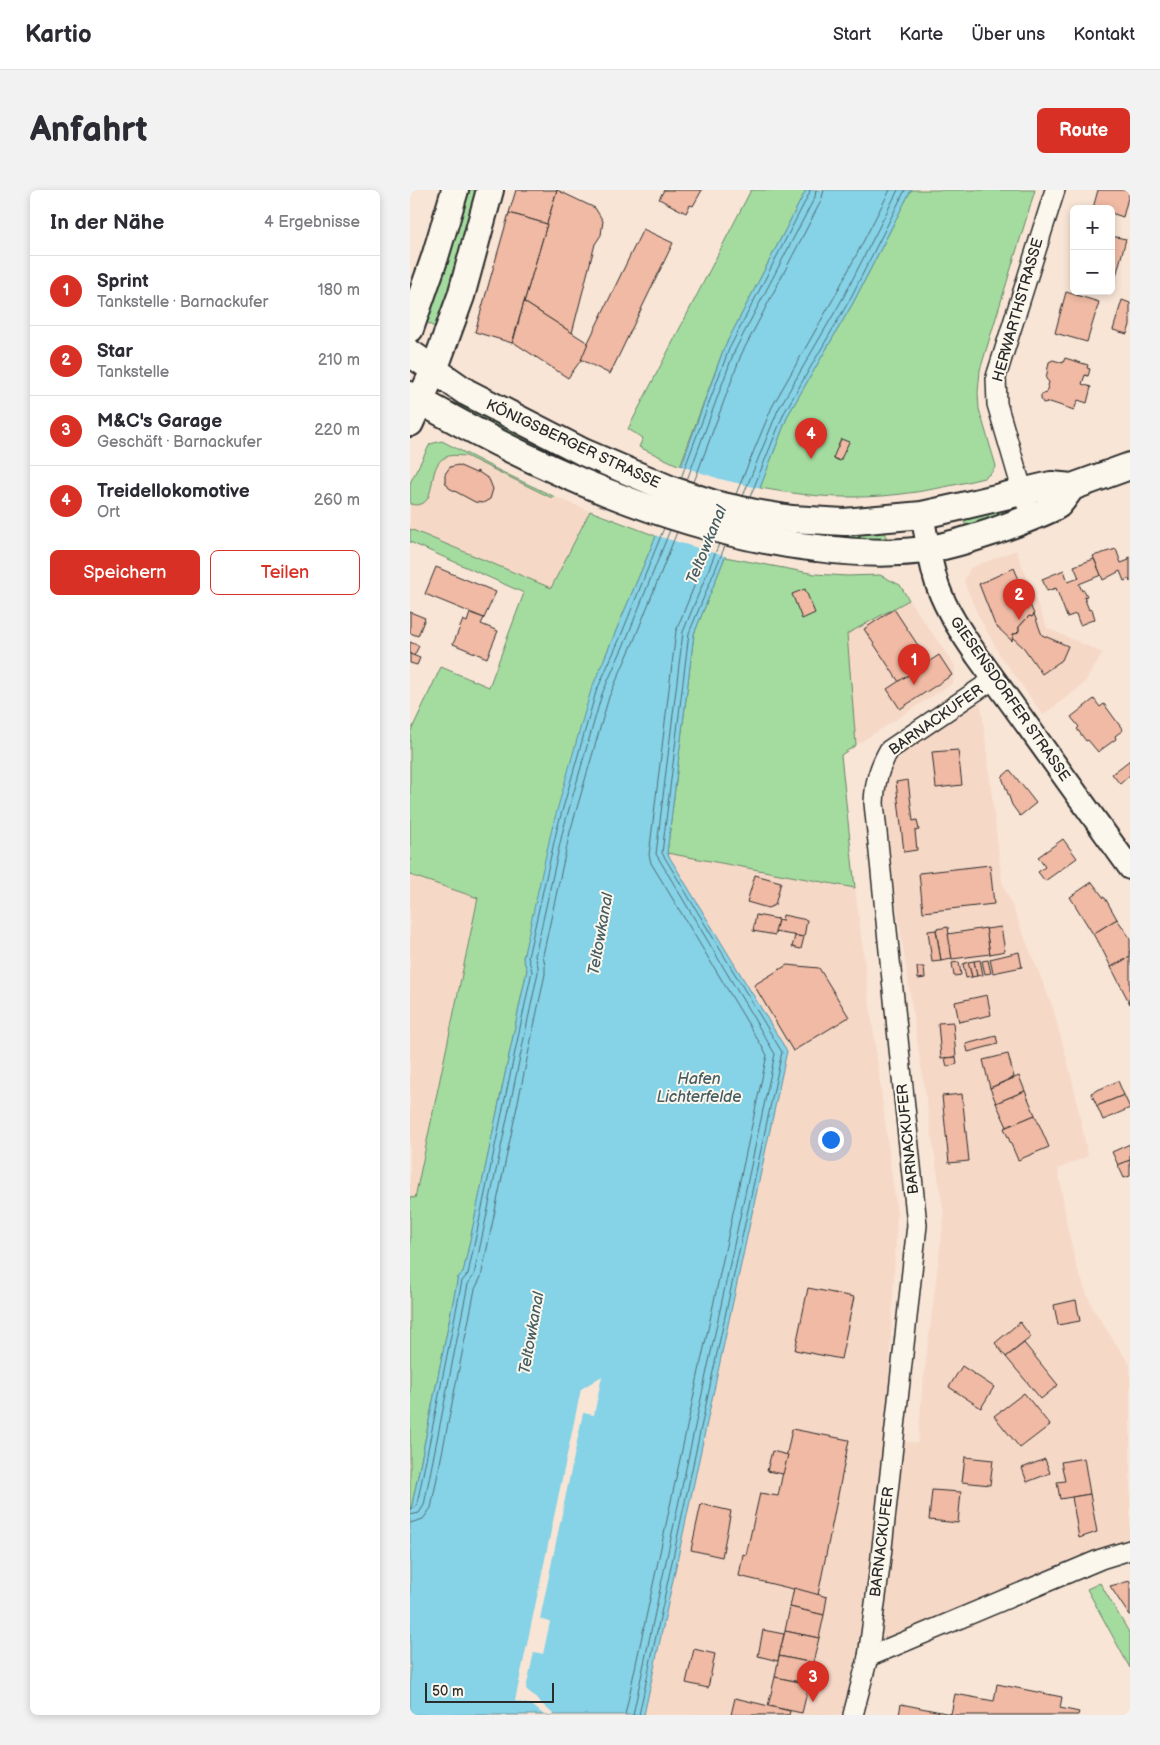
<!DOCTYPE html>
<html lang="de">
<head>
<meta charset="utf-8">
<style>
  :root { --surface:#fff; --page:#f2f2f3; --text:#2b2b33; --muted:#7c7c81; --line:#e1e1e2; --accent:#d93025 }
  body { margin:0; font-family:"Balsamiq Sans",sans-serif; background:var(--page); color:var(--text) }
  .controls { position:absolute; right:15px; top:15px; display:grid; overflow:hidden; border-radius:8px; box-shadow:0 2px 8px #0003 }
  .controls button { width:45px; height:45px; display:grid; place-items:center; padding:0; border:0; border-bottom:1px solid var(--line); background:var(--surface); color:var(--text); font:25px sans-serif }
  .scale { position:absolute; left:15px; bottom:12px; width:129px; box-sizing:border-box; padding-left:5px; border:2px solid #2b2b2b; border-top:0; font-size:14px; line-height:18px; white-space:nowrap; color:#2b2b2b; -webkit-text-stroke:4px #fbf7ec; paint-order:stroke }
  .you { position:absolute; left:420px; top:949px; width:18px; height:18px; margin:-12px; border:4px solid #fff; border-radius:50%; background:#1a73e8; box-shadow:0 0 0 8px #1a73e833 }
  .badge { display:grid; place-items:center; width:32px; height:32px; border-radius:50%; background:var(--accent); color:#fff; font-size:16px; font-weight:700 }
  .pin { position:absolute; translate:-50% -41px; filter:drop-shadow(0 1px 2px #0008) }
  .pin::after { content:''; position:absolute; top:26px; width:18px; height:15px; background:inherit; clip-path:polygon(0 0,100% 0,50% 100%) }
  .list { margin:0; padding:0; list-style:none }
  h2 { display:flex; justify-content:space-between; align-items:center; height:65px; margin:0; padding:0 20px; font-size:21px }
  h2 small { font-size:16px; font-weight:400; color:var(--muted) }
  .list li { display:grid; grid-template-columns:32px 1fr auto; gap:15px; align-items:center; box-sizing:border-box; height:70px; padding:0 20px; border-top:1px solid var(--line) }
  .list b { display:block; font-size:19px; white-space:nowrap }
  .list p { margin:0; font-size:16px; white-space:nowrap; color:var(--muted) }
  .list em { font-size:16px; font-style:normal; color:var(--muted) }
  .actions { display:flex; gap:10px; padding:15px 20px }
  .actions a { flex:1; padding:11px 0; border:1px solid var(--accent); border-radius:8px; text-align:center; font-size:18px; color:var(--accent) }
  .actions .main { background:var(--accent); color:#fff }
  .map { position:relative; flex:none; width:720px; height:1525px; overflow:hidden; border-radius:8px }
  header { display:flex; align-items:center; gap:30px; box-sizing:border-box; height:70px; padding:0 25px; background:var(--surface); border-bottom:1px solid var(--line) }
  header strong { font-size:24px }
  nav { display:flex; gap:28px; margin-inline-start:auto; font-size:18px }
  .intro { display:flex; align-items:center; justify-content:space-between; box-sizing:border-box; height:120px; padding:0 30px }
  h1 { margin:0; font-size:35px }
  .button { padding:12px 22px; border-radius:8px; background:var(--accent); color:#fff; font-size:18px; font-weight:700 }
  main { display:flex; gap:30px; padding:0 30px }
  aside { flex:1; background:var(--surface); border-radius:8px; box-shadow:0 2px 8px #0003 }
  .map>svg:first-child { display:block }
</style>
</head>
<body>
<header>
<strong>Kartio</strong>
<nav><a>Start</a><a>Karte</a><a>Über uns</a><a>Kontakt</a></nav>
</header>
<div class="intro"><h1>Anfahrt</h1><a class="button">Route</a></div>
<main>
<aside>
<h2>In der Nähe<small>4 Ergebnisse</small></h2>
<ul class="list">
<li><span class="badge">1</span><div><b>Sprint</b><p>Tankstelle · Barnackufer</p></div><em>180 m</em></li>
<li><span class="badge">2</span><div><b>Star</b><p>Tankstelle</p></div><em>210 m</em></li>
<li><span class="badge">3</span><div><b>M&amp;C's Garage</b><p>Geschäft · Barnackufer</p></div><em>220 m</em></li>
<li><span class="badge">4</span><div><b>Treidellokomotive</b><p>Ort</p></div><em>260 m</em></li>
</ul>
<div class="actions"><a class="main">Speichern</a><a>Teilen</a></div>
</aside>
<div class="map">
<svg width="720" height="1525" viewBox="0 0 720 1525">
  <rect width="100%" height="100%" fill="#f8e5d6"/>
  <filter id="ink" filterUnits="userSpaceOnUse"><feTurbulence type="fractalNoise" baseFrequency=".02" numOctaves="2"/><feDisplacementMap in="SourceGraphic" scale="10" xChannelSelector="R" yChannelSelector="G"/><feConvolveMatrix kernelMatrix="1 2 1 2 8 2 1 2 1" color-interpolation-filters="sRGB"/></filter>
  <g filter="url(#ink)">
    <g fill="#f6d8c7">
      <path d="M32,251l56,29 57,27 35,14 -39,77 -141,-59v-37l20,-48z"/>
      <path d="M606,360l31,78 56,25 -20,32 -40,30 -43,-60 -23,-42 -13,-31 6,-14z"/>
      <path d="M499,410l46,66 -2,17 -97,62 -9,-111z"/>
      <path d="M571,513l21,178 51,127 20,75 15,73 -30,13 9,56 10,44 16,40 37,56v177l-16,3 -256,106 -15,64h-199l143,-664 -120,-198 188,35 42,326 -11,225 32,4 4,-52 22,-175 -49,-320 -11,-104 5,-20 6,-11 12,-12 63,-41z"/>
      <path d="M0,685l68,22 -63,301 -5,-1z"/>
    </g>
    <g fill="#a4dca0" stroke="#688466">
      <path d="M57,0h11l-41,139 -12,-8z"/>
      <path d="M341,0h55l-82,158 -44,118 -41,-19 4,-9 -15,-9z"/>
      <path d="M501,0h124l-55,180 -2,23 1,16 17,57 -5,7 -7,5c-45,11 -90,20 -137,19 -29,0 -58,-4 -87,-9l28,-73 65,-112z"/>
      <path d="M49,210l164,82 -3,5 -166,-79z"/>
      <path d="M32,251l56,29 57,27 -3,1 -86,-42c-6,0 -14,-2 -20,1 -22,8 -5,55 -36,47v-21l20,-39z"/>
      <path d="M607,315l1,3 -51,23 -4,-14z"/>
      <path d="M180,321l66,25 -51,121 -82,301 4,12 -64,304 -5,3 -48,238v-318l5,1 63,-300 -68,-23v-142l31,-66 48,20 35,-94 -114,-51v-13l141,59z"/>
      <path d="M380,338l95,1 2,15 -72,-6z"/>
      <path d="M315,367l90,17 32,2 33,-1 20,10 9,15 -62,34 9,111 -15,10 14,133 -188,-35 27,-219z"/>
      <path d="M690,1393l30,51v34l-43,-79z"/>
    </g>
    <path fill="#86d2e6" stroke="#628f9b" d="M396,0h105l-58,113 -65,112 -28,73 -35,69 -31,77 -27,219 120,198 -143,664h-234v-200l48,-238 5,-4 64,-303 -4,-12 29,-130 39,-138 65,-154 68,-188z"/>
    <g fill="#f8e5d6">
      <path d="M268,275l42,14 42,10 -34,68 -74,-22z"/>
      <path d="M192,1186l-8,39 -11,-2 -43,206 10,3 -7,32 -9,-2 -8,37 28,26h-10l-12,-10 -17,-4 66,-312z"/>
    </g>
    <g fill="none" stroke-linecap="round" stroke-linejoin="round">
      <g stroke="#4f6e76" stroke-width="1">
        <path d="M271,288l48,-129 80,-155 1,-4"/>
        <path d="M277,290l47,-128 81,-155 1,-7"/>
        <path d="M284,292l47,-127 80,-154 3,-11"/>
        <path d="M326,304l36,-87 64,-113 54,-104"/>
        <path d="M333,306l35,-86 65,-112 55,-108"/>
        <path d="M340,307l34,-84 65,-112 56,-111"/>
        <path d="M0,1319l4,-1 3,-4 45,-223 6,-7 64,-303 -4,-14 29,-128 39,-137 24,-54 44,-110"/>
        <path d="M0,1325l9,-2 5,-8 44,-221 6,-9 64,-303v-6l-3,-10 28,-126 39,-136 24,-54 44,-110"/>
        <path d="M0,1333l13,-4 8,-11 44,-219 6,-12 64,-303v-9l-2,-10 27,-123 39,-135 24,-54 44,-111"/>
        <path d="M215,1525l142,-660 -116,-192 -2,-8 27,-224 36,-89"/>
        <path d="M223,1525l142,-661 -119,-200 27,-222 36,-88"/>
        <path d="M229,1525l143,-663 -120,-199 27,-220 36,-87"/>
      </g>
    </g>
    <g fill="#f0baa4" stroke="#2b2b2b">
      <path d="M106,0h41l-10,34 -38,-11z"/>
      <path d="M147,0l38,18 8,13 -2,14 -6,9 -23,89 -48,-31z"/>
      <path d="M254,0h38l-9,16 -3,-1 -4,8 -27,-14z"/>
      <path d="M688,0h32l-7,27 -12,-4v-4l-18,-1z"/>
      <path d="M99,23l38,11 -35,119 -37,-11z"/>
      <path d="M233,39l30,14 -63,131 -30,-15z"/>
      <path d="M701,46l15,3 -11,41 -4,-1z"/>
      <path d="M656,102l33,10 -12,40 -32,-9z"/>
      <path d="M712,110l8,3v22l-3,9 -14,-4z"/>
      <path d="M114,112l64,41 -7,17 -13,18 -55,-36z"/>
      <path d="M655,168l23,7 -1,3 3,1 -2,7 -3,-1 -3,9 9,3 -4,16 -9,-3 -4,10 -24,-8 -7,1 -2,-4v-4l5,-2 3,-11 -3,-3 3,-17 4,-2 10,3z"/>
      <path d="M431,249l8,3 -9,19 -7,-3z"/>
      <path d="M48,275l18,8 1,-2 12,8 4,10 -3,10 -7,4 -8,-1 -26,-14 -4,-6v-8l5,-7z"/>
      <path d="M706,359l5,14 8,-3 -1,-2 2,-1v25l-1,-3 -5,2 -4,-10 -17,9 -10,-24z"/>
      <path d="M684,369l7,16 -22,9 3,7 2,-1 3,6 -3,1 5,13 3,-1 3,10 -15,6 -4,-11 -9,3 -11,-29 -9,3 -5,-12 22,-9 4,12 11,-4 -5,-12z"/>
      <path d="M26,377l60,25 -12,26 -59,-24z"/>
      <path d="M604,378l20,46 -2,3 -3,-1 -10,11v4l-3,3h-3l-1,7 -17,-16 -16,-41z"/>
      <path d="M395,399l10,24 -13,6 -10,-25z"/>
      <path d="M484,419l35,53 -30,20 -35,-53z"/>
      <path d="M0,422l15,6 -7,18 -8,-3z"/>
      <path d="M60,423l14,5 -3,6 17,7 -11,27 -34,-14 10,-24 4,2z"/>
      <path d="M624,424l8,21 26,11 -6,14 -20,14 -18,-26 -11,-10v-4h3l3,-3v-4l10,-11 3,1z"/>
      <path d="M0,452l9,4 -5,10 -4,-2z"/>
      <path d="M0,464l10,4 -3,7 -7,-2z"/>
      <path d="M529,465l13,20 -52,34 -13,-20z"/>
      <path d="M684,509l6,8 4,-3 19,26 -8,6 1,3 -18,13 -10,-12 -2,1 -9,-12 2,-2 -8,-10z"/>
      <path d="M548,560l4,35 -26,3 -4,-36z"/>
      <path d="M720,570v15l-10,9 -8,-10z"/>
      <path d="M600,580l26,33 -16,13 -8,-11 -10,-28z"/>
      <path d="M498,590l5,41 4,-1 2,10 -4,1 2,19 -13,2 -8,-70z"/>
      <path d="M653,649l14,19 -32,23 -7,-9 7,-5 -7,-10z"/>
      <path d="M580,675l4,39 -71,8 -4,-39z"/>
      <path d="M345,685l26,7 -6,23 -7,3 -21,-6z"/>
      <path d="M682,692l12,16h1l12,21 -24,15 -23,-37z"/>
      <path d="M346,725l22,4 -3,16 -22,-4z"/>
      <path d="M373,725l24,5 -3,17 -29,-5 3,-12 4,1z"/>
      <path d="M707,729l13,19v19l-19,10 -13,-26h-1l-4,-7z"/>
      <path d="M538,737l4,32 -11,2 -5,-32z"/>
      <path d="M591,737l4,24 -15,3 -4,-25z"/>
      <path d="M576,738l4,26 -38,5 -4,-25z"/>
      <path d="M526,740l5,31 -9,1 -4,-31z"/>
      <path d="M385,746l9,1 -3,12 -9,-2z"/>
      <path d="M609,762l3,15 -29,6 -3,-14z"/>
      <path d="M720,767v47l-19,-37z"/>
      <path d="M570,770l3,15 -6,1 -3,-15z"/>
      <path d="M578,770l3,13 -6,1 -3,-13z"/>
      <path d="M564,771l3,15 -5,1 -4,-15z"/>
      <path d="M549,772l2,13 -7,1 -2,-13z"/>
      <path d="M558,772l4,15 -6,1 -3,-14z"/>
      <path d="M377,775l32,3 30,49 -56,34 -39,-66z"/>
      <path d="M507,777h7l1,11 -7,1z"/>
      <path d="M577,805l4,20 -32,7 -4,-20z"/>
      <path d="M543,832l3,35 -15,1 -3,-35z"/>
      <path d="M586,846l2,8 -30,8 -2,-8z"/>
      <path d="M598,864l6,23 -24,11 -7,-28z"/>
      <path d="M546,867l1,7 -10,3 -2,-9z"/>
      <path d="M609,886l6,15 -29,12 -6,-15z"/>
      <path d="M708,891l6,14 -27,11 -6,-13z"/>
      <path d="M615,901l10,24 -28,12 -11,-24z"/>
      <path d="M552,904l7,67 -20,2 -7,-67z"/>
      <path d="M714,905l6,13 -27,12 -6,-14z"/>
      <path d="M625,925l14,32 -31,13 -14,-32z"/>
      <path d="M720,954v16l-12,5 -6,-13z"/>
      <path d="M720,970v16l-6,2 -6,-13z"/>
      <path d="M398,1098l46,9 -13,62 -46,-9z"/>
      <path d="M666,1110l4,21 -22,4 -4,-20z"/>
      <path d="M610,1132l11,15 -25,20 -11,-14z"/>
      <path d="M614,1153l34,42 -17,14 -35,-42z"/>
      <path d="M552,1176l32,21 -13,21 -32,-21z"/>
      <path d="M614,1203l26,32 -30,23 -26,-32z"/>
      <path d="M382,1239l57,11 -31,155 -79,-19 4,-22 3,1 14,-62 18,3z"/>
      <path d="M362,1261l16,4 -5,19 -16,-3z"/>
      <path d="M555,1267l28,3 -3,25 -28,-3z"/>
      <path d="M674,1268l6,36 -30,5 -3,-17 8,-1 -4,-19z"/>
      <path d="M635,1269l5,14 -23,9 -5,-14z"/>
      <path d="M522,1300l29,2 -3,31 -29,-3z"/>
      <path d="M680,1304l7,38 -18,6 -7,-41z"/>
      <path d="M291,1314l30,7 -9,46 -31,-7z"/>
      <path d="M720,1391v34h-1l-19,-29z"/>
      <path d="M384,1398l33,9 -3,18 -34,-8z"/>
      <path d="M380,1417l34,8 -5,23 -34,-7z"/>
      <path d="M353,1440l21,4 -6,27 -20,-5z"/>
      <path d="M375,1441l34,7 -6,25 -34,-7z"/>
      <path d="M284,1459l21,5 -7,34 -22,-5z"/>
      <path d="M369,1466l34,7 -4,21 -34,-7z"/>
      <path d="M365,1487l34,7 -7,29 -34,-7z"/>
      <path d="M587,1494l65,13 -2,11 19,4 -1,3h-179l2,-11 50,10 4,-20 39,7z"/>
      <path d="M325,1508l55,13 -1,4h-58z"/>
    </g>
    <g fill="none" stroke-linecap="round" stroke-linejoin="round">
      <defs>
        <g id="minor">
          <path d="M616,313l-29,-99 -1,-27 59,-187"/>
          <path d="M458,1467l233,-98 29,-9"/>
          <path d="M443,1525l15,-58 12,-91 37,-341 -43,-422c1,-22 5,-35 15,-53l105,-71"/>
        </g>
        <path id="tertiary" d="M512,325c5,23 8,49 16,72 9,25 25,48 40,70l152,211"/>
        <g id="secondary">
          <path d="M0,139l25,-72 20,-67"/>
          <path d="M0,163l56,39 117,60 89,38 46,15 37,8 37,6 52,3 78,-7 32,-7 97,-23 21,2 58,-21"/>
          <path d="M0,205c123,71 265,137 407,153 37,5 76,7 113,1 21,-4 41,-10 62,-17 11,-4 59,-21 66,-27 5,-5 9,-12 14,-18"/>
          <path d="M0,233l24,-53 27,-74 29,-106"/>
        </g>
      </defs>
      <use href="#minor" stroke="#2b2b2b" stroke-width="22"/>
      <use href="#tertiary" stroke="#2b2b2b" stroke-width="26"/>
      <use href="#secondary" stroke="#2b2b2b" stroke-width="30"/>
      <use href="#minor" stroke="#fbf7ec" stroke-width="19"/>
      <use href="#tertiary" stroke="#fbf7ec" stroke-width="22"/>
      <use href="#secondary" stroke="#fbf7ec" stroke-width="26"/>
    </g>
  </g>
  <g text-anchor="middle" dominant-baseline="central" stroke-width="4" stroke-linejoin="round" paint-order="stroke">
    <g font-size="15" fill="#2b2b2b" stroke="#fbf7ec">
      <text transform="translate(608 120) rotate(-74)">HERWARTHSTRASSE</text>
      <text transform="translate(163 254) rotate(25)">KÖNIGSBERGER STRASSE</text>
      <text transform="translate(600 509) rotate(55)">GIESENSDORFER STRASSE</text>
      <text transform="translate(526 530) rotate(-35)">BARNACKUFER</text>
      <text transform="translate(498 949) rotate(-96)">BARNACKUFER</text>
      <text transform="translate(472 1352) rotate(-83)">BARNACKUFER</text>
    </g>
    <g font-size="16" font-style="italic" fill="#465d63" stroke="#fbf7ec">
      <text transform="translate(297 355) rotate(-68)">Teltowkanal</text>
      <text transform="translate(191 744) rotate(-80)">Teltowkanal</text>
      <text x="289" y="889">Hafen<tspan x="289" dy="18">Lichterfelde</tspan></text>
      <text transform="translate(122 1143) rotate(-80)">Teltowkanal</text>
    </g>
  </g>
</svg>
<div class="controls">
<button>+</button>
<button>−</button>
</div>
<div class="scale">50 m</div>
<div class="you"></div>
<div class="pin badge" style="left:504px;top:495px">1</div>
<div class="pin badge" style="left:609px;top:430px">2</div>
<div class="pin badge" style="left:403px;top:1512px">3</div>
<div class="pin badge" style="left:401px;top:269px">4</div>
</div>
</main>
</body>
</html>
